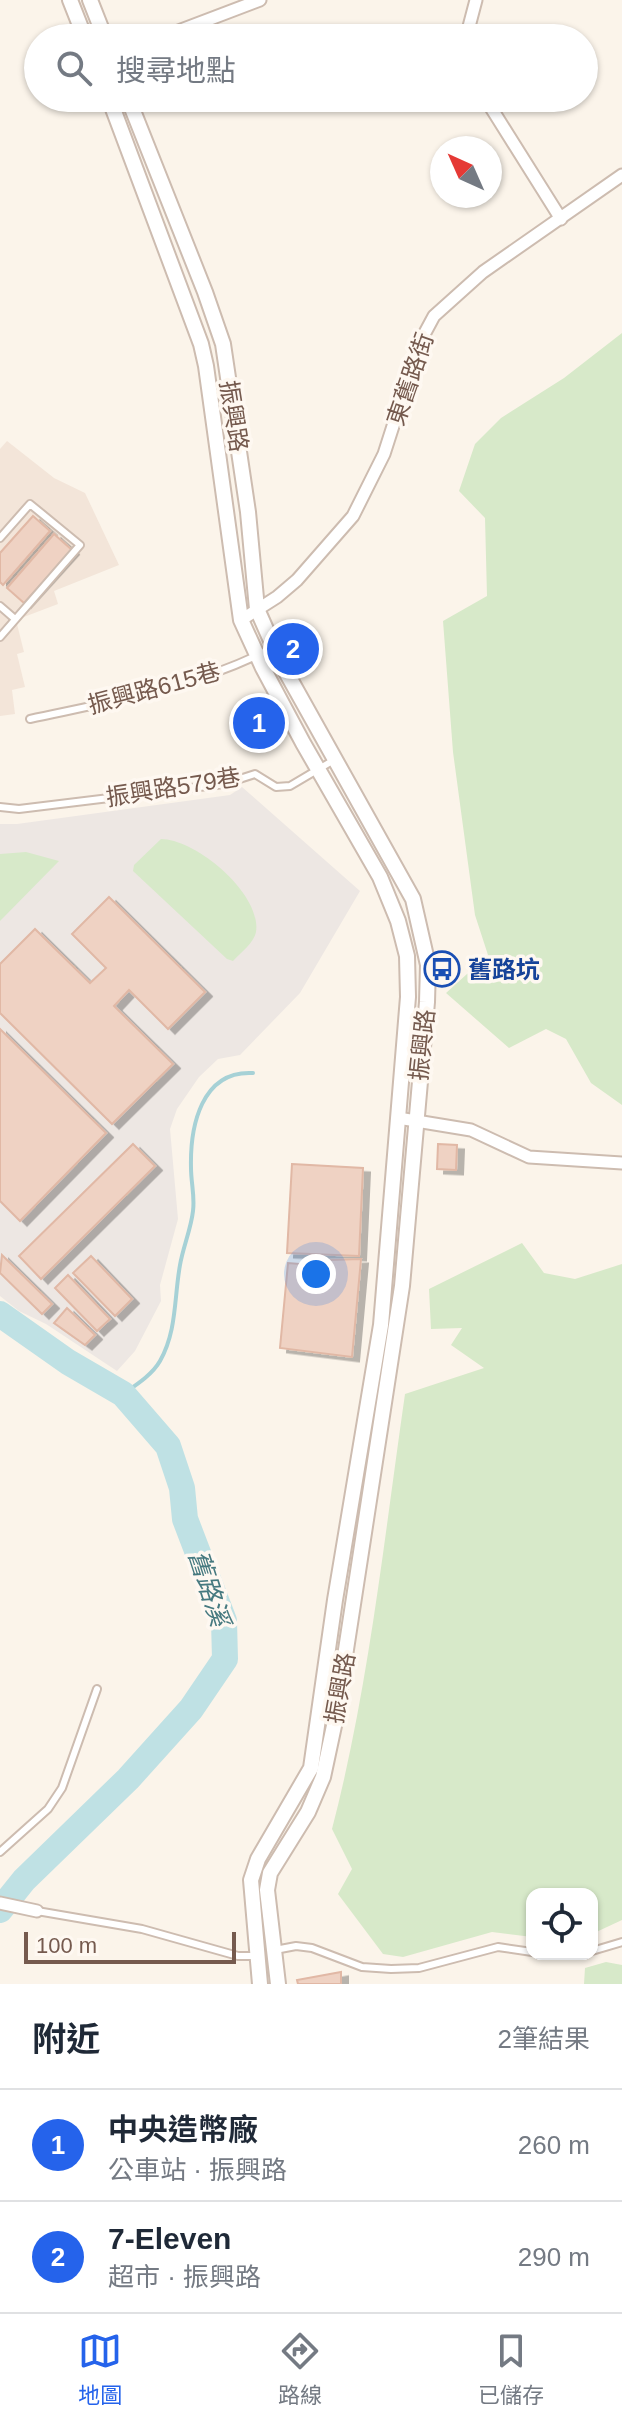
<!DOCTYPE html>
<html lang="zh-TW">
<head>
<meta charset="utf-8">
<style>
  :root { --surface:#fff; --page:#f2f2f3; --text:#1f2937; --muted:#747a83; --line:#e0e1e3; --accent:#2563eb }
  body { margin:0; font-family:Helvetica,"Noto Sans TC",sans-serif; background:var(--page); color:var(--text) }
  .controls { position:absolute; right:24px; bottom:24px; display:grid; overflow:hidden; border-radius:16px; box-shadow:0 2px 6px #0004 }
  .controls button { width:72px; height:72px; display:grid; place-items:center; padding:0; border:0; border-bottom:2px solid var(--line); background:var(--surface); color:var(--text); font:40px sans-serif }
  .compass { position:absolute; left:430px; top:136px; width:72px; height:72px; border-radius:50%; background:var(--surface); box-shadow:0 2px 6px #0004; rotate:315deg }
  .scale { position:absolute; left:24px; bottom:20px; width:212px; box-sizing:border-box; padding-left:8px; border:4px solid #755a4e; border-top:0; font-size:22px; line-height:28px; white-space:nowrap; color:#755a4e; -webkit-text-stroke:6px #fef8f1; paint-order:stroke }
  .you { position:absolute; left:316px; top:1274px; width:28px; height:28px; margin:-20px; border:6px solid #fff; border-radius:50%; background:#1a73e8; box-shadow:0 0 0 12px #1a73e833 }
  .badge { display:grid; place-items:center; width:52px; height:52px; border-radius:50%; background:var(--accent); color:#fff; font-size:26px; font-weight:700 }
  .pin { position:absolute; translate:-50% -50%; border:4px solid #fff; box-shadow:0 2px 8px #0006 }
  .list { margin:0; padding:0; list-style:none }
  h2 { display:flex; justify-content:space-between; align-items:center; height:104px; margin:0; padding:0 32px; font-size:34px }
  h2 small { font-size:26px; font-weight:400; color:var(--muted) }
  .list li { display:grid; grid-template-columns:52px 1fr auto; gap:24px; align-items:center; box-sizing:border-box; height:112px; padding:0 32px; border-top:2px solid var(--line) }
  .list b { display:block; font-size:30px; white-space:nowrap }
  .list p { margin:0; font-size:26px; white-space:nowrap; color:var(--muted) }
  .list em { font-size:26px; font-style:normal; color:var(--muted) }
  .icon { flex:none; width:44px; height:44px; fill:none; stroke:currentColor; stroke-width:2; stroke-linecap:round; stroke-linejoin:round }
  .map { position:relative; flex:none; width:622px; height:1984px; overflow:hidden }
  .search { position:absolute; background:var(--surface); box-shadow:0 2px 6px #0004; left:24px; right:24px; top:24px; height:88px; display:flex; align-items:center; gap:20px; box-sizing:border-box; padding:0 28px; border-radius:44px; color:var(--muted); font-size:30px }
  .sheet { height:328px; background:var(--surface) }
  nav { display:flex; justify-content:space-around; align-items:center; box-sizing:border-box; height:112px; border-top:2px solid var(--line); background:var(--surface); font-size:22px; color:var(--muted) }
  nav a { display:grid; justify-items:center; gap:4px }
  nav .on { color:var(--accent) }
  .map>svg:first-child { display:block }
</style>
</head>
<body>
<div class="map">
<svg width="622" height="1984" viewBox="0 0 622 1984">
  <defs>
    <filter id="shadow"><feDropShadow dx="7" dy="4.5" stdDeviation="0" flood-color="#0004"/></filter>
  </defs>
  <rect width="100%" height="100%" fill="#fbf4ea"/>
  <path fill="#f3e5d9" d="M7,441l47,37 31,15 34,72 -65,26 4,13 -42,16 8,32 -7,2 8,33 -13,3 3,24 -15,2v-267z"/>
  <path fill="#ede7e3" d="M242,787l118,104 -60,102 -60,62 -22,4 -19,18 -22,32 -7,20 8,90 -18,66 1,16 -26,50 -18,20 -71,-47 -27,-13 -19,-15v-472h17l213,-29z"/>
  <g fill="#d7e9c9">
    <path d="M622,333v772l-31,-22 -25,-44 -20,-10 -37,19 -63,-55 42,-38 -13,-40 -22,-163 -10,-131 44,-25 -2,-78 -26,-27 16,-47 26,-26 63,-40z"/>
    <path d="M161,839c35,0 101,55 95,93 -2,11 -16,21 -23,29l-6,-2 -94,-88 1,-6z"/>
    <path d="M26,852l33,9 -59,60v-67z"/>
    <path d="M522,1243l22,30 31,6 47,-15v656l-30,14v-40h-60v43l-40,-5 -89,25 -20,-3 -45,-60 14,-25 -20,-40c37,-142 52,-290 73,-435l79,-26 -33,-23 11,-17 -31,1 -2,-40z"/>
    <path d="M606,1962l16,3v19h-38l1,-16z"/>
  </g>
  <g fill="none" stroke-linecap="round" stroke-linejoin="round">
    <path stroke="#a6d1d6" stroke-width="4" d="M123,1394c13,-9 29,-19 37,-33 17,-30 14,-63 20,-96 3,-18 11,-36 13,-54 2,-15 -2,-28 -2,-43 -1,-41 10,-98 62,-95"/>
    <path stroke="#bfe1e4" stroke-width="26" d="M0,1314l68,48 55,32 45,52 14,42 3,31 39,102 1,38 -34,50 -63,70 -104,101 -24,30"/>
  </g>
  <g fill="#efd2c3" stroke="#e1b8a5" stroke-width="2" filter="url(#shadow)">
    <path d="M33,516l17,15 -47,54 -3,-3v-29z"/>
    <path d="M54,534l18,16 -48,53 -17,-15z"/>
    <path d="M109,897l96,95 -37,37 -39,-39 -15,16 59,58 -61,60 -112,-111v-49l35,-35 55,54 16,-15 -34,-34z"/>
    <path d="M0,1029l106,104 -86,88 -20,-20z"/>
    <path d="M133,1144l22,22 -114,113 -22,-23z"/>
    <path d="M438,1144l19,1 -1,25 -19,-1z"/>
    <path d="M292,1164l71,4 -4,88 -72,-3z"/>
    <path d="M2,1255l50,49 -10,10 -42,-41z"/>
    <path d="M91,1256l41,43 -17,17 -42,-43z"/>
    <path d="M361,1259l-9,98 -72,-9 8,-85 38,3 3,-6z"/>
    <path d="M68,1275l42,44 -13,12 -42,-43z"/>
    <path d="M67,1308l28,27 -10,10 -31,-22z"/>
    <path d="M341,1972v12h-43l-1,-4z"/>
  </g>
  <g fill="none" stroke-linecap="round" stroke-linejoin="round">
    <defs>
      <g id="service">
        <path d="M0,538l30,-34 50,41 -80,92"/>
        <path d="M0,606l15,13"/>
        <path d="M30,719c83,-18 168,-32 244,-72"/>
        <path d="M0,807l19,2 205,-25 31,-10 21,13 14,-1 44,-26"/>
        <path d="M0,1852l48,-43 14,-21 35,-99"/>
        <path d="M37,1911l105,18 96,27h19"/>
        <path d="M275,1950l21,-4 16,2 50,19 29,2 28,-1 79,-21 34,5"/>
        <path d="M592,1951l30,-9"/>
        <path d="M550,1954h25"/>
      </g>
      <g id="minor">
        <path d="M160,38l100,-38"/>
        <path d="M466,38l10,-38"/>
        <path d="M485,98l76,121"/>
        <path d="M241,620l36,-23 20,-17 56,-64 31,-62 36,-112 14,-26 49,-44 139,-97"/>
        <path d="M398,1118l73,12 58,27 93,6"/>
        <path d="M0,1903l37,8"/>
      </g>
      <g id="tertiary">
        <path d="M70,0l15,38"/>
        <path d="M90,0l15,38"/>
        <path d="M109,98l92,246 5,22 35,254 22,48 40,75 77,134 18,44 9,35 1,41 -27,328 -46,275 -24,168 -53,91 -7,21 9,104"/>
        <path d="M128,98l77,194 18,52 25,168 9,97 23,52 133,238 15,66 -1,37 -25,284 -67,435 -12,56 -15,35 -38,61 -3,17 11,94"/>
      </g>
    </defs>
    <use href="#service" stroke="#cdbcb0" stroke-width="10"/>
    <use href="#minor" stroke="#cdbcb0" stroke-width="15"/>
    <use href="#tertiary" stroke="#cdbcb0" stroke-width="18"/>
    <use href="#service" stroke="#fff" stroke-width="6"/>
    <use href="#minor" stroke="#fff" stroke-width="11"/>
    <use href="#tertiary" stroke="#fff" stroke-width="14"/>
  </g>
  <defs>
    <symbol id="bus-ring" viewBox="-11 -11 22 22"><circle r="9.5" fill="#fef8f1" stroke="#1a4fb4" stroke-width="1.5"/><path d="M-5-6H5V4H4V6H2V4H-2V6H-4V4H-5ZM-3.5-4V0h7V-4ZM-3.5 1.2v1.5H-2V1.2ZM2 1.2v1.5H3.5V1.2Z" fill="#1a4fb4"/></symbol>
  </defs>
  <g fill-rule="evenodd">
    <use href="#bus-ring" x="422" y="949" width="40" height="40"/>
  </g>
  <g text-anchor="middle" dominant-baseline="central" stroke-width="7" stroke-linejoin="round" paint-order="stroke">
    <g font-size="24" fill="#755a4e" stroke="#fef8f1">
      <text transform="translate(410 379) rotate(-71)">東舊路街</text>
      <text transform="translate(234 416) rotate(81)">振興路</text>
      <text transform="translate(154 688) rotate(-15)">振興路615巷</text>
      <text transform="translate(173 787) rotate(-9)">振興路579巷</text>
      <text transform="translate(422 1045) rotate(-84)">振興路</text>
      <text transform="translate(340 1688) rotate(-80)">振興路</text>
    </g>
    <g font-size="24" font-weight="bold" fill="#164399" stroke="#fef8f1" text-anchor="start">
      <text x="468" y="969">舊路坑</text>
    </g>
    <g font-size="26" font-style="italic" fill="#46797f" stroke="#fef8f1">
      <text transform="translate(209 1588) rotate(72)">舊路溪</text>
    </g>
  </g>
</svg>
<div class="controls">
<button><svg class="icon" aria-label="locate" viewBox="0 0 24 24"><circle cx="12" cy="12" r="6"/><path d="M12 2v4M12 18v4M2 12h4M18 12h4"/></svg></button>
</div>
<svg class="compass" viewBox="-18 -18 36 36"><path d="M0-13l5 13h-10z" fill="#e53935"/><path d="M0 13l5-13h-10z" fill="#747a83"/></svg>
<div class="scale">100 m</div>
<div class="you"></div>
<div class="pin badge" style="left:259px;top:723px">1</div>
<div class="pin badge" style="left:293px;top:649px">2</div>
<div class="search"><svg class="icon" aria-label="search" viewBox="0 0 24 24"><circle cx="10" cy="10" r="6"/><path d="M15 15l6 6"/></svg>搜尋地點</div>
</div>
<section class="sheet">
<h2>附近<small>2筆結果</small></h2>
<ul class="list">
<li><span class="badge">1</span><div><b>中央造幣廠</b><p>公車站 · 振興路</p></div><em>260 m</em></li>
<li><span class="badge">2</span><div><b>7-Eleven</b><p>超市 · 振興路</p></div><em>290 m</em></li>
</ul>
</section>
<nav>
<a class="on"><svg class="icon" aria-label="map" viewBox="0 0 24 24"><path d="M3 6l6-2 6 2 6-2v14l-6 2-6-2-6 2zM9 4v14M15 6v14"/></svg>地圖</a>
<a><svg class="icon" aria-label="directions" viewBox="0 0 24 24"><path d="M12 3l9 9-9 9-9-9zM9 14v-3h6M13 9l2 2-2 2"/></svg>路線</a>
<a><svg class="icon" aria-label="saved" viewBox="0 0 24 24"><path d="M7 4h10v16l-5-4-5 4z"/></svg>已儲存</a>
</nav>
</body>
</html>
